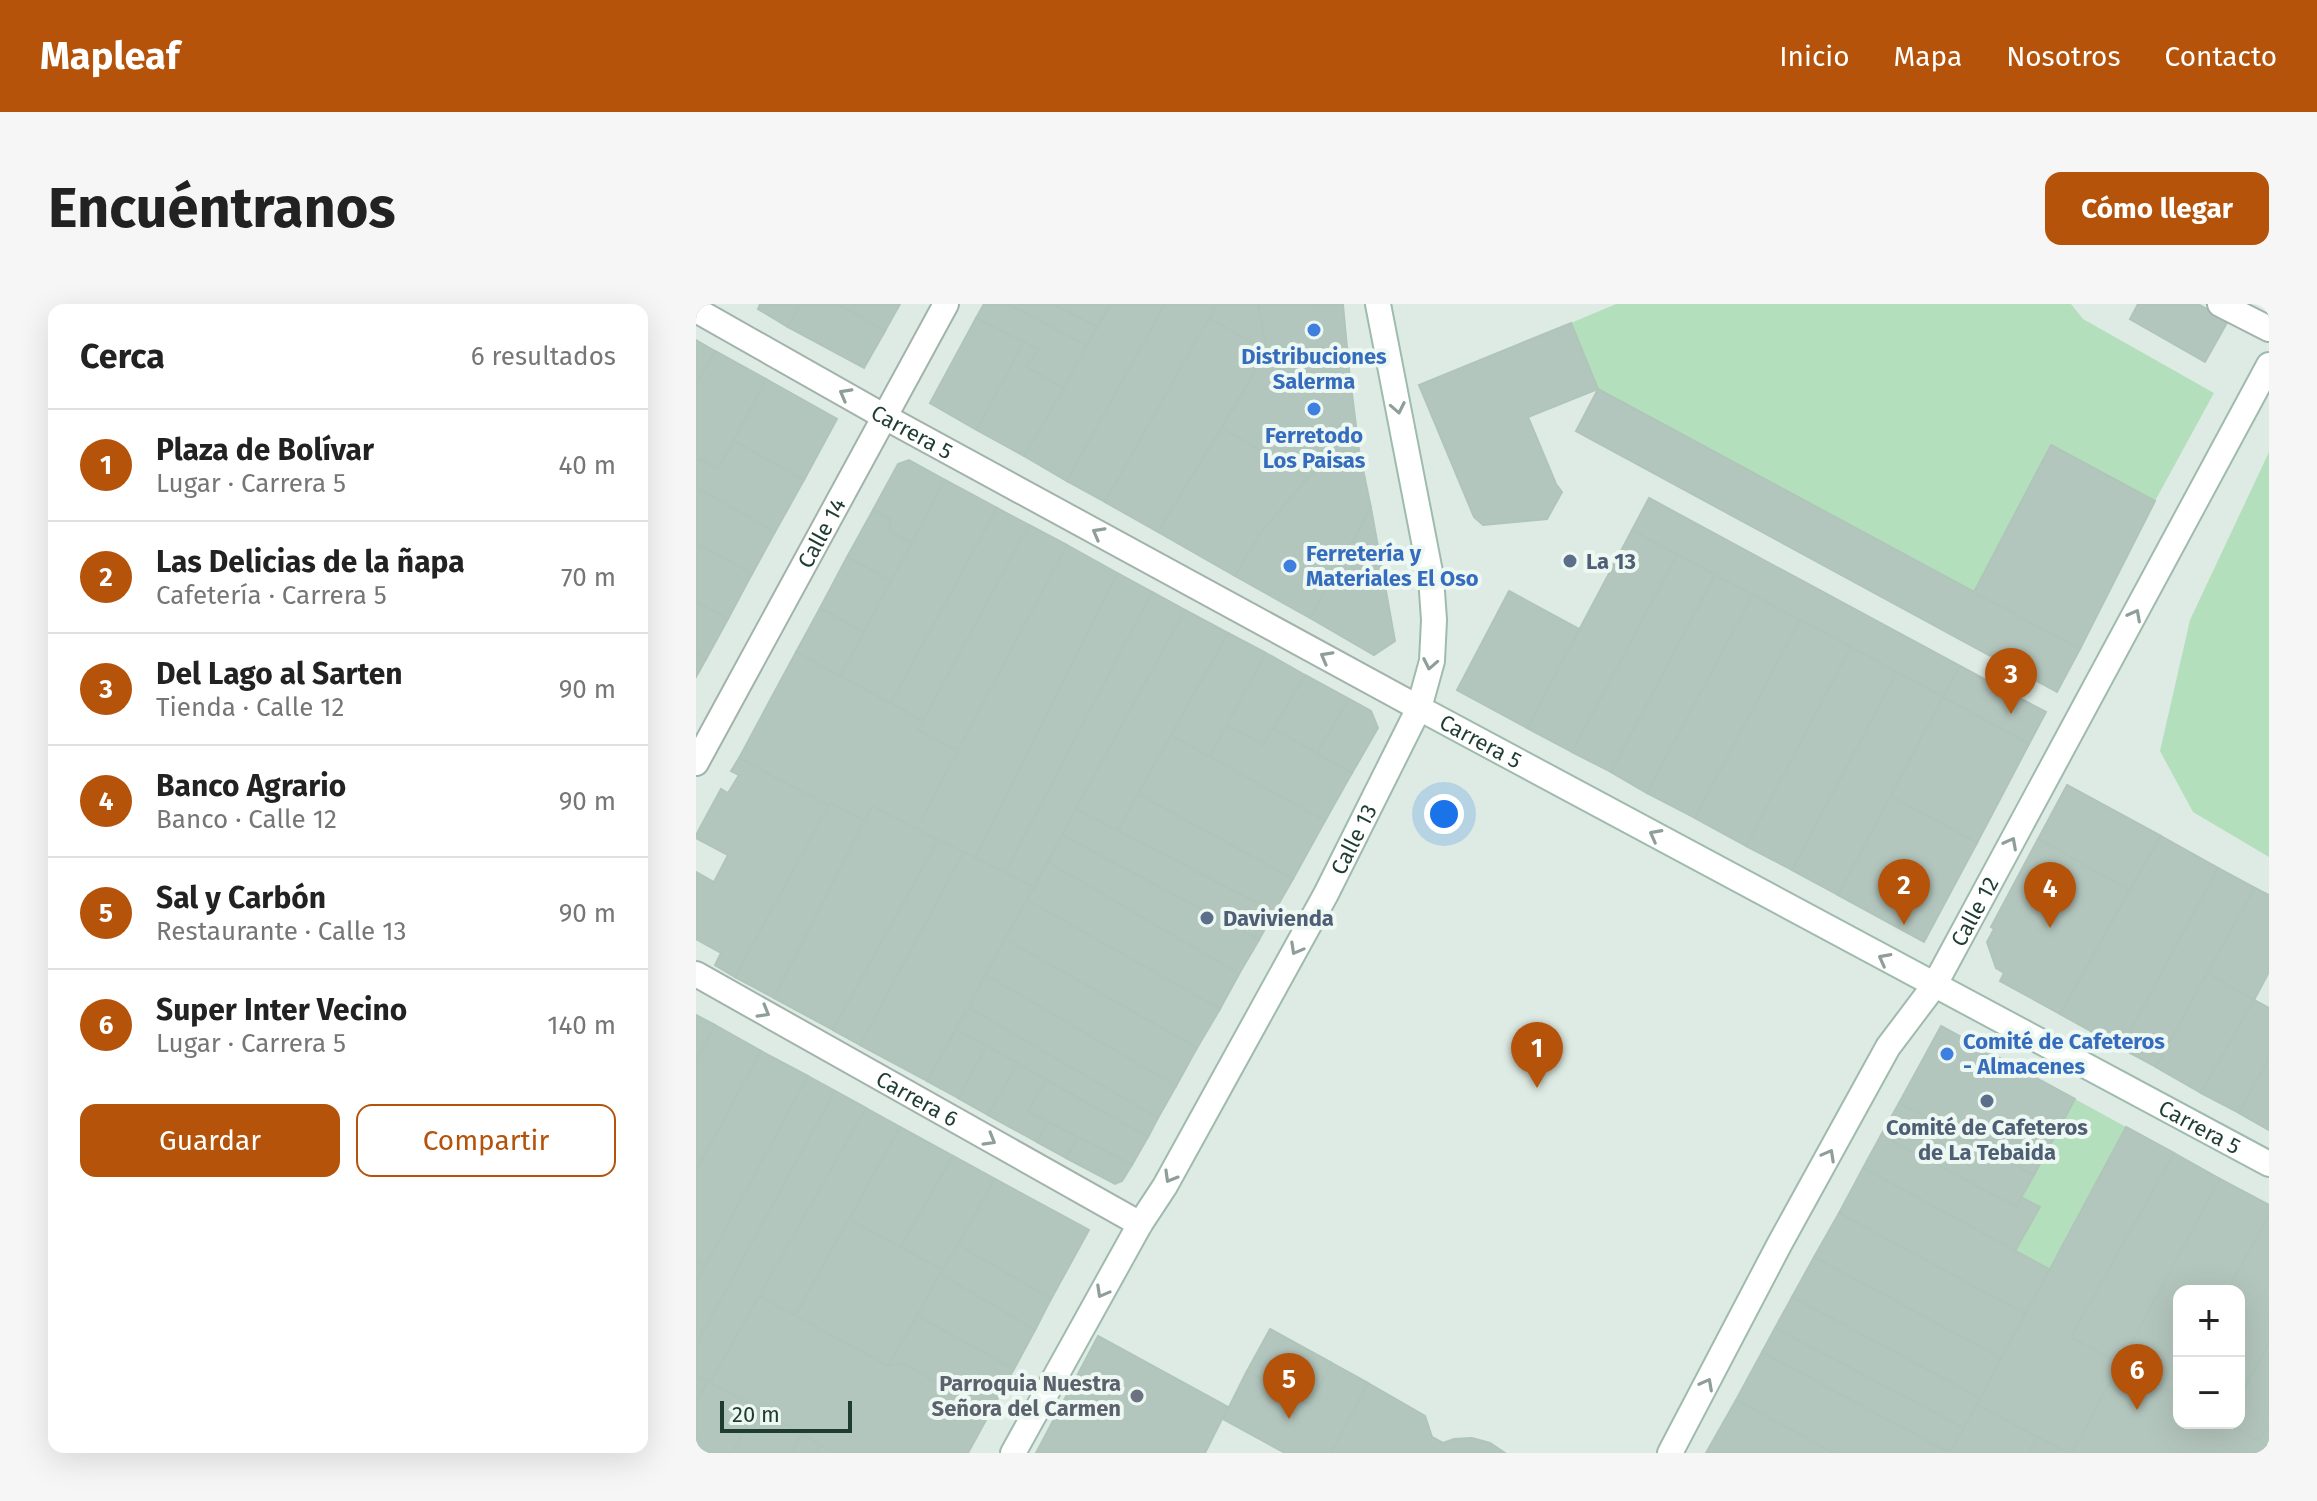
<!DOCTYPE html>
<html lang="es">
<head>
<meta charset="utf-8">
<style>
  :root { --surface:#fff; --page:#f6f6f6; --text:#222; --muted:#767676; --line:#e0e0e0; --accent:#b45309 }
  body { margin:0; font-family:"Fira Sans",sans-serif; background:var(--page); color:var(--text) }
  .controls { position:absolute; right:24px; bottom:24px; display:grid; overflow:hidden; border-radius:16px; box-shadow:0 8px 32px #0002 }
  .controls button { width:72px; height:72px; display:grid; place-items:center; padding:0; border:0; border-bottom:2px solid var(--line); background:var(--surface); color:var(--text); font:40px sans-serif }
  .scale { position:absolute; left:24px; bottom:20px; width:132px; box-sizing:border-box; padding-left:8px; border:4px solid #1e3c31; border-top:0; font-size:22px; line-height:28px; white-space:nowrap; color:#1e3c31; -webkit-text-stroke:6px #eef8f2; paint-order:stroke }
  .you { position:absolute; left:748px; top:510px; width:28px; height:28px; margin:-20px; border:6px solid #fff; border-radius:50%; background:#1a73e8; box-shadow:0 0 0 12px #1a73e833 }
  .badge { display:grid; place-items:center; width:52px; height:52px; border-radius:50%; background:var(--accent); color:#fff; font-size:26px; font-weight:700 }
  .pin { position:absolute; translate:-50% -66px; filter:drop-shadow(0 2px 4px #0008) }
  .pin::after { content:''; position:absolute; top:42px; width:28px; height:24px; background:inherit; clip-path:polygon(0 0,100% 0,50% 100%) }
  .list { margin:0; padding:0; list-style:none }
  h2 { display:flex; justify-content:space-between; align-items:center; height:104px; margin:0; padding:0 32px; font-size:34px }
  h2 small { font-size:26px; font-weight:400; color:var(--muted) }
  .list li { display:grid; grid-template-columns:52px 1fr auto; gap:24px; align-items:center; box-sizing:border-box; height:112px; padding:0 32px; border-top:2px solid var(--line) }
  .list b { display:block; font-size:30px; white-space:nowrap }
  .list p { margin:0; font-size:26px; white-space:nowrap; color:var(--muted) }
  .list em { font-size:26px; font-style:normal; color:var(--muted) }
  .actions { display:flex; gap:16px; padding:24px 32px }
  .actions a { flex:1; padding:18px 0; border:2px solid var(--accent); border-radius:16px; text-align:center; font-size:28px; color:var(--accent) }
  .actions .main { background:var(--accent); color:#fff }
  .map { position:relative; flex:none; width:1573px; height:1149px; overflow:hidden; border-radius:16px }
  header { display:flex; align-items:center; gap:48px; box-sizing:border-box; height:112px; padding:0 40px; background:var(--accent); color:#fff }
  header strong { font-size:38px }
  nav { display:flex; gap:44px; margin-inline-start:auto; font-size:28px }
  .intro { display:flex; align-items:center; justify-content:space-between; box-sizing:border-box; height:192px; padding:0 48px }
  h1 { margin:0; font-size:56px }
  .button { padding:20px 36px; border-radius:16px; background:var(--accent); color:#fff; font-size:28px; font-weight:700 }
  main { display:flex; gap:48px; padding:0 48px }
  aside { flex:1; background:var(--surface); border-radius:16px; box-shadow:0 8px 32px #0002 }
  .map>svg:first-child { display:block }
</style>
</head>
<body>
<header>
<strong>Mapleaf</strong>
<nav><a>Inicio</a><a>Mapa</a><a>Nosotros</a><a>Contacto</a></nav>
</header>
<div class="intro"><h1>Encuéntranos</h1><a class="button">Cómo llegar</a></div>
<main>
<aside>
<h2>Cerca<small>6 resultados</small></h2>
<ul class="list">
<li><span class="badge">1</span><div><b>Plaza de Bolívar</b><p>Lugar · Carrera 5</p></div><em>40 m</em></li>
<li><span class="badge">2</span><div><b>Las Delicias de la ñapa</b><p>Cafetería · Carrera 5</p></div><em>70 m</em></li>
<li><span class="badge">3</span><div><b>Del Lago al Sarten</b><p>Tienda · Calle 12</p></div><em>90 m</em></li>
<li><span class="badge">4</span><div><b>Banco Agrario</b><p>Banco · Calle 12</p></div><em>90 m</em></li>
<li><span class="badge">5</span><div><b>Sal y Carbón</b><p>Restaurante · Calle 13</p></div><em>90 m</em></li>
<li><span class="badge">6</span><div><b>Super Inter Vecino</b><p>Lugar · Carrera 5</p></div><em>140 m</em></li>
</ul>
<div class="actions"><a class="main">Guardar</a><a>Compartir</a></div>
</aside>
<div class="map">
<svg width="1573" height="1149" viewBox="0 0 1573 1149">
  <rect width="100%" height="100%" fill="#deebe4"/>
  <g fill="#b4dfbc">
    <path d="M920,0h455l12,15 131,74 -59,108 -104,-56 -77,147 -376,-203 -27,-66z"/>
    <path d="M1573,148v405l-76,-45 -33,-61 30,-131z"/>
    <path d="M1379,795l51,28 -77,142 -34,-18 25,-44 -19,-10z"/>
  </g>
  <g fill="#b3c6bd" stroke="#b0c5ba" stroke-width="2">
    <path d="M64,0h41l-13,23 -30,-18z"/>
    <path d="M105,0h37l47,27 -21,37 -76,-41z"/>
    <path d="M142,0h62l-15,27z"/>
    <path d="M288,0h24l80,42 -24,42 -38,-21 12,-18 -62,-31z"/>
    <path d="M312,0h46l43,23 -9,19z"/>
    <path d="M358,0h57l-14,23z"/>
    <path d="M415,0h54l-98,177 -43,-25z"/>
    <path d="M469,0h53l-113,198 -38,-21z"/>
    <path d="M522,0h40l9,47 -58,-33z"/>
    <path d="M562,0l85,1 6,64 -82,-18z"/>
    <path d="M1442,0h60l30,17 -23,41 -75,-43z"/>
    <path d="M280,14l48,24 -47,88 -47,-27z"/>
    <path d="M513,14l58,33 -109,181 -53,-30z"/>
    <path d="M875,19l27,66 -70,28 28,67 6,8 -15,27 -64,6 -9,-8 -55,-132z"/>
    <path d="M0,36l19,11 -19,34z"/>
    <path d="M328,38l14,7 -12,18 38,21 -40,68 -47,-26z"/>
    <path d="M19,47l51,28 -48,90 -22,-12v-72z"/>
    <path d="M571,47l82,18 10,81 -23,2 -28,26 -86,-50z"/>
    <path d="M70,75l71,40 -33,61 -70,-39z"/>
    <path d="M902,85l482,260 -23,43 -481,-261z"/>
    <path d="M526,124l86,50 -47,54 -26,44 -77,-44z"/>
    <path d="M38,137l70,39 -29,52 -79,-45v-30l22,12z"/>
    <path d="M1355,141l104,56 -75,148 -106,-57z"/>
    <path d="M663,146l12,58 -61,110 -75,-42 26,-44 47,-54 28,-26z"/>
    <path d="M213,156l36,20 -33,63 -23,-12 2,-12 -18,-9 25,-46z"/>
    <path d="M249,176l52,28 -106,195 -51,-27z"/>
    <path d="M0,183l79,45 -23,42 -56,-31z"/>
    <path d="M953,194l311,168 -17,31 -311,-167z"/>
    <path d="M301,204l32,17 -106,196 -32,-18z"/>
    <path d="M675,204l24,133 -21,14 -64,-37z"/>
    <path d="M177,206l18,9 -2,12 23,12 -21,38 -44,-24z"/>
    <path d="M333,221l38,20 -109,206 -40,-21z"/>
    <path d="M936,226l45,25 -105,197 -45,-24z"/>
    <path d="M0,239l56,31 -24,45 -32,-18z"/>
    <path d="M371,241l50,28 -142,285 -59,-29z"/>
    <path d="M981,251l38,20 -104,197 -39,-20z"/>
    <path d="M151,253l44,24 -27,51 -44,-24z"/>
    <path d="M421,269l35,19 -147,281 -30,-15z"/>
    <path d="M1019,271l38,20 -106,198 -36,-21z"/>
    <path d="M813,287l70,38 -52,99 -70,-38z"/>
    <path d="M456,288l33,18 -152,277 -28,-14z"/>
    <path d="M1057,291l47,25 -105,198 -48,-25z"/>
    <path d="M0,297l32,18 -22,40 -10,-6z"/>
    <path d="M124,304l44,24 -24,44 -44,-24z"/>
    <path d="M489,306l43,23 -110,197 -42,-21z"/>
    <path d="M1104,316l51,27 -105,199 -51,-28z"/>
    <path d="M532,329l38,20 -56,104 -39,-22z"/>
    <path d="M1155,343l46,25 -105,198 -46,-24z"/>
    <path d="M100,348l127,69 -5,9 40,21 -42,78 -44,-23 -7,15 -35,-18 -1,3 -90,-48z"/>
    <path d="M0,349l10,6 -10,18z"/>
    <path d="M570,349l39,22 -42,70 -36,-20z"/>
    <path d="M1264,362l86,46 -17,32 -86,-47z"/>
    <path d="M1201,368l46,25 -105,198 -46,-25z"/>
    <path d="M609,371l44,24 -32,54 -44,-24z"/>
    <path d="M1247,393l86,47 -52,99 -86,-47z"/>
    <path d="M653,395l22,12 7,17 -26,45 -35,-20z"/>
    <path d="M531,421l36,20 10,-16 79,44 -27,48 -115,-64z"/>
    <path d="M475,431l154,86 -32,58 -155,-85z"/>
    <path d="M43,454l90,48 -94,171 -20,-12 6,-12 -25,-14v-67l18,10 14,-27 -32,-17v-3l25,-46 7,4 11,-18 -8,-4z"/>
    <path d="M1371,481l94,51 -32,54 -91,-51z"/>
    <path d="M442,490l155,85 -19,33 -156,-82z"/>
    <path d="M1195,492l86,47 -53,99 -86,-47z"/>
    <path d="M134,499l35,18 -91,177 -39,-21z"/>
    <path d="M176,502l66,34 -105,190 -59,-32z"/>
    <path d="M380,505l198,103 -15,28 -197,-105z"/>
    <path d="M366,531l197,105 -20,34 -191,-112z"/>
    <path d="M1465,532l57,32 -97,180 -61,-34z"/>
    <path d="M1342,535l91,51 -69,124 -60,-33 4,-8 -8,-5 -9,-26 7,-13 -3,-2z"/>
    <path d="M242,536l26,12 -104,193 -27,-15z"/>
    <path d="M268,548l69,35 -106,194 -67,-36z"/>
    <path d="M352,558l191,112 -19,35 -193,-109z"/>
    <path d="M1522,564l37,20 -99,179 -35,-19z"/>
    <path d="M1559,584l14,7v77l-15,28 -47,-27z"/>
    <path d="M331,596l193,109 -23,39 -192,-109z"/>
    <path d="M309,635l192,109 -21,38 -190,-111z"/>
    <path d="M1511,669l47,27 -53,93 -45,-26z"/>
    <path d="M290,671l190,111 -18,32 -189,-110z"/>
    <path d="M1558,696l15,8v50l-30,55 -38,-20z"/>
    <path d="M273,704l189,110 -10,19 -192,-108z"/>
    <path d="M0,711l19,10 -19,36z"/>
    <path d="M19,721l46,26 -65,120v-110z"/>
    <path d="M1245,722l134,73 -41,76 -135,-72z"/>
    <path d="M260,725l31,17 -29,52 -31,-17z"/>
    <path d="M291,742l31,17 -30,52 -30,-17z"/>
    <path d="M65,747l47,25 -103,191 -9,-5v-91z"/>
    <path d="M1573,754v72l-30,-17z"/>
    <path d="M322,759l28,17 -18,31 20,11 -11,20 -49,-27z"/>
    <path d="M112,772l27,15 -139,254v-62z"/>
    <path d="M350,776l102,57 -16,28 -104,-54z"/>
    <path d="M139,787l31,17 -156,275 -14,-8v-30z"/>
    <path d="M1203,799l135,72 -18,32 -135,-72z"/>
    <path d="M170,804l34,19 -105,189 -36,-20z"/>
    <path d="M352,818l30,15 -12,21 -29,-16z"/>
    <path d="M204,823l53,29 -53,92 -51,-29z"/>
    <path d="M1430,823l48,26 -103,184 49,27 -48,89h-3l-92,-48z"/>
    <path d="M1185,831l135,72 5,-10 19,10 -25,44 -152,-83z"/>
    <path d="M382,833l54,28 -10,16 -7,3 -49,-26z"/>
    <path d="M1478,849l46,26 -100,185 -49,-27z"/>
    <path d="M257,852l42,23 -52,91 -43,-22z"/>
    <path d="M1167,864l186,101 -24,45 -186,-101z"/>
    <path d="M299,875l94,51 -38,69 -93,-54z"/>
    <path d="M1524,875l49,26v10l-42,76h-48v87l-8,14 -51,-28z"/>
    <path d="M1143,909l186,101 -24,44 -187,-101z"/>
    <path d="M1573,911v128l-30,55v-107h-12z"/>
    <path d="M153,915l94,51 -55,96 -93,-50z"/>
    <path d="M262,941l93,54 -16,31 -95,-56z"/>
    <path d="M1118,953l187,101 -21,40 -188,-101z"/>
    <path d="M0,958l9,5 -9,16z"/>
    <path d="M244,970l95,56 -21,39 -97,-53z"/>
    <path d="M63,992l129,70 14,-3 89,48 -23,42h-133l-125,-70z"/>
    <path d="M1096,993l188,101 -16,30 -189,-100z"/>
    <path d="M221,1012l97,53 -23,42 -89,-48 -14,3z"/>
    <path d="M1079,1024l189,100 -14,25 -188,-101z"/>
    <path d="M574,1025l62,34 -23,42 -62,-34z"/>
    <path d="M402,1032l130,71 -23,46h-169z"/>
    <path d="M1573,1039v79l-10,19 -32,-18h12v-25z"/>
    <path d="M1066,1048l187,101h-115l-98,-53z"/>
    <path d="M636,1059l36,20 -37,70h-46l-62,-34 24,-48 62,34z"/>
    <path d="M1424,1060l59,32v27h48l42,24v6h-197z"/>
    <path d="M0,1071l12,6 -12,21z"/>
    <path d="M1483,1074v18l-8,-4z"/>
    <path d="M12,1077l49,27 -25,45h-36v-51z"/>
    <path d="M672,1079l57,33 7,21 11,6 11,-4 18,-1 18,5 15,10h-174z"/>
    <path d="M1040,1096l98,53h-128z"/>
    <path d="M1281,1101l60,32 -9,16h-78z"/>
    <path d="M61,1104l45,26 -11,19h-59z"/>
    <path d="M1573,1118v25l-10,-6z"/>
    <path d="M106,1130l18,11 -4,8h-25z"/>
    <path d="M1341,1133l32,16h-41z"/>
    <path d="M124,1141l15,8h-19z"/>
  </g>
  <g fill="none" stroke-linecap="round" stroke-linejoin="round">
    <defs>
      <g id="street">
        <path d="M1524,0l49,25"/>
        <path id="s1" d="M0,6l189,107 534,291"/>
        <path id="s2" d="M0,459l250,-459"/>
        <path id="s3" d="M0,670l444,250"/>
      </g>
      <g id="secondary">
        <path id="s4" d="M723,404l850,456"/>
        <path id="s5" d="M317,1149l127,-229 25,-38 161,-292 93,-186 13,-47 2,-41 -3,-43 -53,-273"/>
        <path id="s6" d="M974,1149l109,-208 109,-198 46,-61 335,-621"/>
      </g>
    </defs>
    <use href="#street" stroke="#a1b3ab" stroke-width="28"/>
    <use href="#secondary" stroke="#9ebbae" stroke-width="28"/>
    <use href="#street" stroke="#fff" stroke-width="24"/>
    <use href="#secondary" stroke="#fff" stroke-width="24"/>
  </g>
  <defs><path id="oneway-chevron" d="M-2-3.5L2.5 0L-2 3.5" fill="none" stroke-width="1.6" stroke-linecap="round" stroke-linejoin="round" transform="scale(2)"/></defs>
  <g stroke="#8e9e98">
    <use href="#oneway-chevron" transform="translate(149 90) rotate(-151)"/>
    <use href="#oneway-chevron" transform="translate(702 104) rotate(79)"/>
    <use href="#oneway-chevron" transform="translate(402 229) rotate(-151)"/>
    <use href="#oneway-chevron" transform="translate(1439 311) rotate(-62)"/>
    <use href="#oneway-chevron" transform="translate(630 353) rotate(-151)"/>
    <use href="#oneway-chevron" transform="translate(734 360) rotate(101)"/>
    <use href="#oneway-chevron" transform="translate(959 531) rotate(-152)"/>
    <use href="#oneway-chevron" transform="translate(1315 539) rotate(-62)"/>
    <use href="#oneway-chevron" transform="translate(600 645) rotate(119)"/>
    <use href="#oneway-chevron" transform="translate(1188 655) rotate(-152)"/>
    <use href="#oneway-chevron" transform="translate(68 708) rotate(30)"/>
    <use href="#oneway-chevron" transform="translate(294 836) rotate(30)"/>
    <use href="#oneway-chevron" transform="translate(1133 851) rotate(-61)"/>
    <use href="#oneway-chevron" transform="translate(474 873) rotate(120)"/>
    <use href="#oneway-chevron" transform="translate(406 988) rotate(119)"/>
    <use href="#oneway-chevron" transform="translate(1011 1080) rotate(-62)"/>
  </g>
  <g fill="#3f7fe0" stroke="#eef8f2" stroke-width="3">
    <circle cx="618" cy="26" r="8"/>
    <circle cx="618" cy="105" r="8"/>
    <circle cx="594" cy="262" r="8"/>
    <circle cx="1251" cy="750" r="8"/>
  </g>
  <g fill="#5c6f8a" stroke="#eef8f2" stroke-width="3">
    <circle cx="874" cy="257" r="8"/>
    <circle cx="511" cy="614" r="8"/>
    <circle cx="1291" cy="797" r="8"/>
  </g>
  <circle fill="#6b7280" stroke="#eef8f2" stroke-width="3" cx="441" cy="1092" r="8"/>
  <g text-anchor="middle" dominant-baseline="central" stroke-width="8" stroke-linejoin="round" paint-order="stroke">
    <g font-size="22" font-weight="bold" fill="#366cbe" stroke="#eef8f2">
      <text x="618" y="52">Distribuciones<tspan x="618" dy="25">Salerma</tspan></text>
      <text x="618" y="131">Ferretodo<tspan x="618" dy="25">Los Paisas</tspan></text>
      <text x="610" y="249" text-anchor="start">Ferretería y<tspan x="610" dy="25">Materiales El Oso</tspan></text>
      <text x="1267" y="737" text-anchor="start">Comité de Cafeteros<tspan x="1267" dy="25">- Almacenes</tspan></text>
    </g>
    <g font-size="22" fill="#1e3c31" stroke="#eef8f2">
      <text stroke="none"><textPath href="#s1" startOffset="248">Carrera 5</textPath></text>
      <text stroke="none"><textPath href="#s2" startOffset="262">Calle 14</textPath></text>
      <text stroke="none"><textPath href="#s4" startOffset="70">Carrera 5</textPath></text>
      <text stroke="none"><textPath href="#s5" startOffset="702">Calle 13</textPath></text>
      <text stroke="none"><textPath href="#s6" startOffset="622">Calle 12</textPath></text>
      <text stroke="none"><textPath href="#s3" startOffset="254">Carrera 6</textPath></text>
      <text stroke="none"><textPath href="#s4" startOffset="886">Carrera 5</textPath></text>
    </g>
    <g font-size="22" font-weight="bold" fill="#4e5e75" stroke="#eef8f2" text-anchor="start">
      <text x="890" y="257">La 13</text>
      <text x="527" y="614">Davivienda</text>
      <text x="1291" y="823" text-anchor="middle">Comité de Cafeteros<tspan x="1291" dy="25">de La Tebaida</tspan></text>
    </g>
    <g font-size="22" font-weight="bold" fill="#5b616d" stroke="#eef8f2" text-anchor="end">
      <text x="425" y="1079">Parroquia Nuestra<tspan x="425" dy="25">Señora del Carmen</tspan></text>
    </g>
  </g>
</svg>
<div class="controls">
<button>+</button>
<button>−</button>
</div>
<div class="scale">20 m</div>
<div class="you"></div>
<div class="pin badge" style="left:841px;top:784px">1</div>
<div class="pin badge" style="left:1208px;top:621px">2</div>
<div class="pin badge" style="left:1315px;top:410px">3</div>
<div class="pin badge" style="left:1354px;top:624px">4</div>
<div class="pin badge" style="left:593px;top:1115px">5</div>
<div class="pin badge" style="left:1441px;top:1106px">6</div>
</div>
</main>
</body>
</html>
